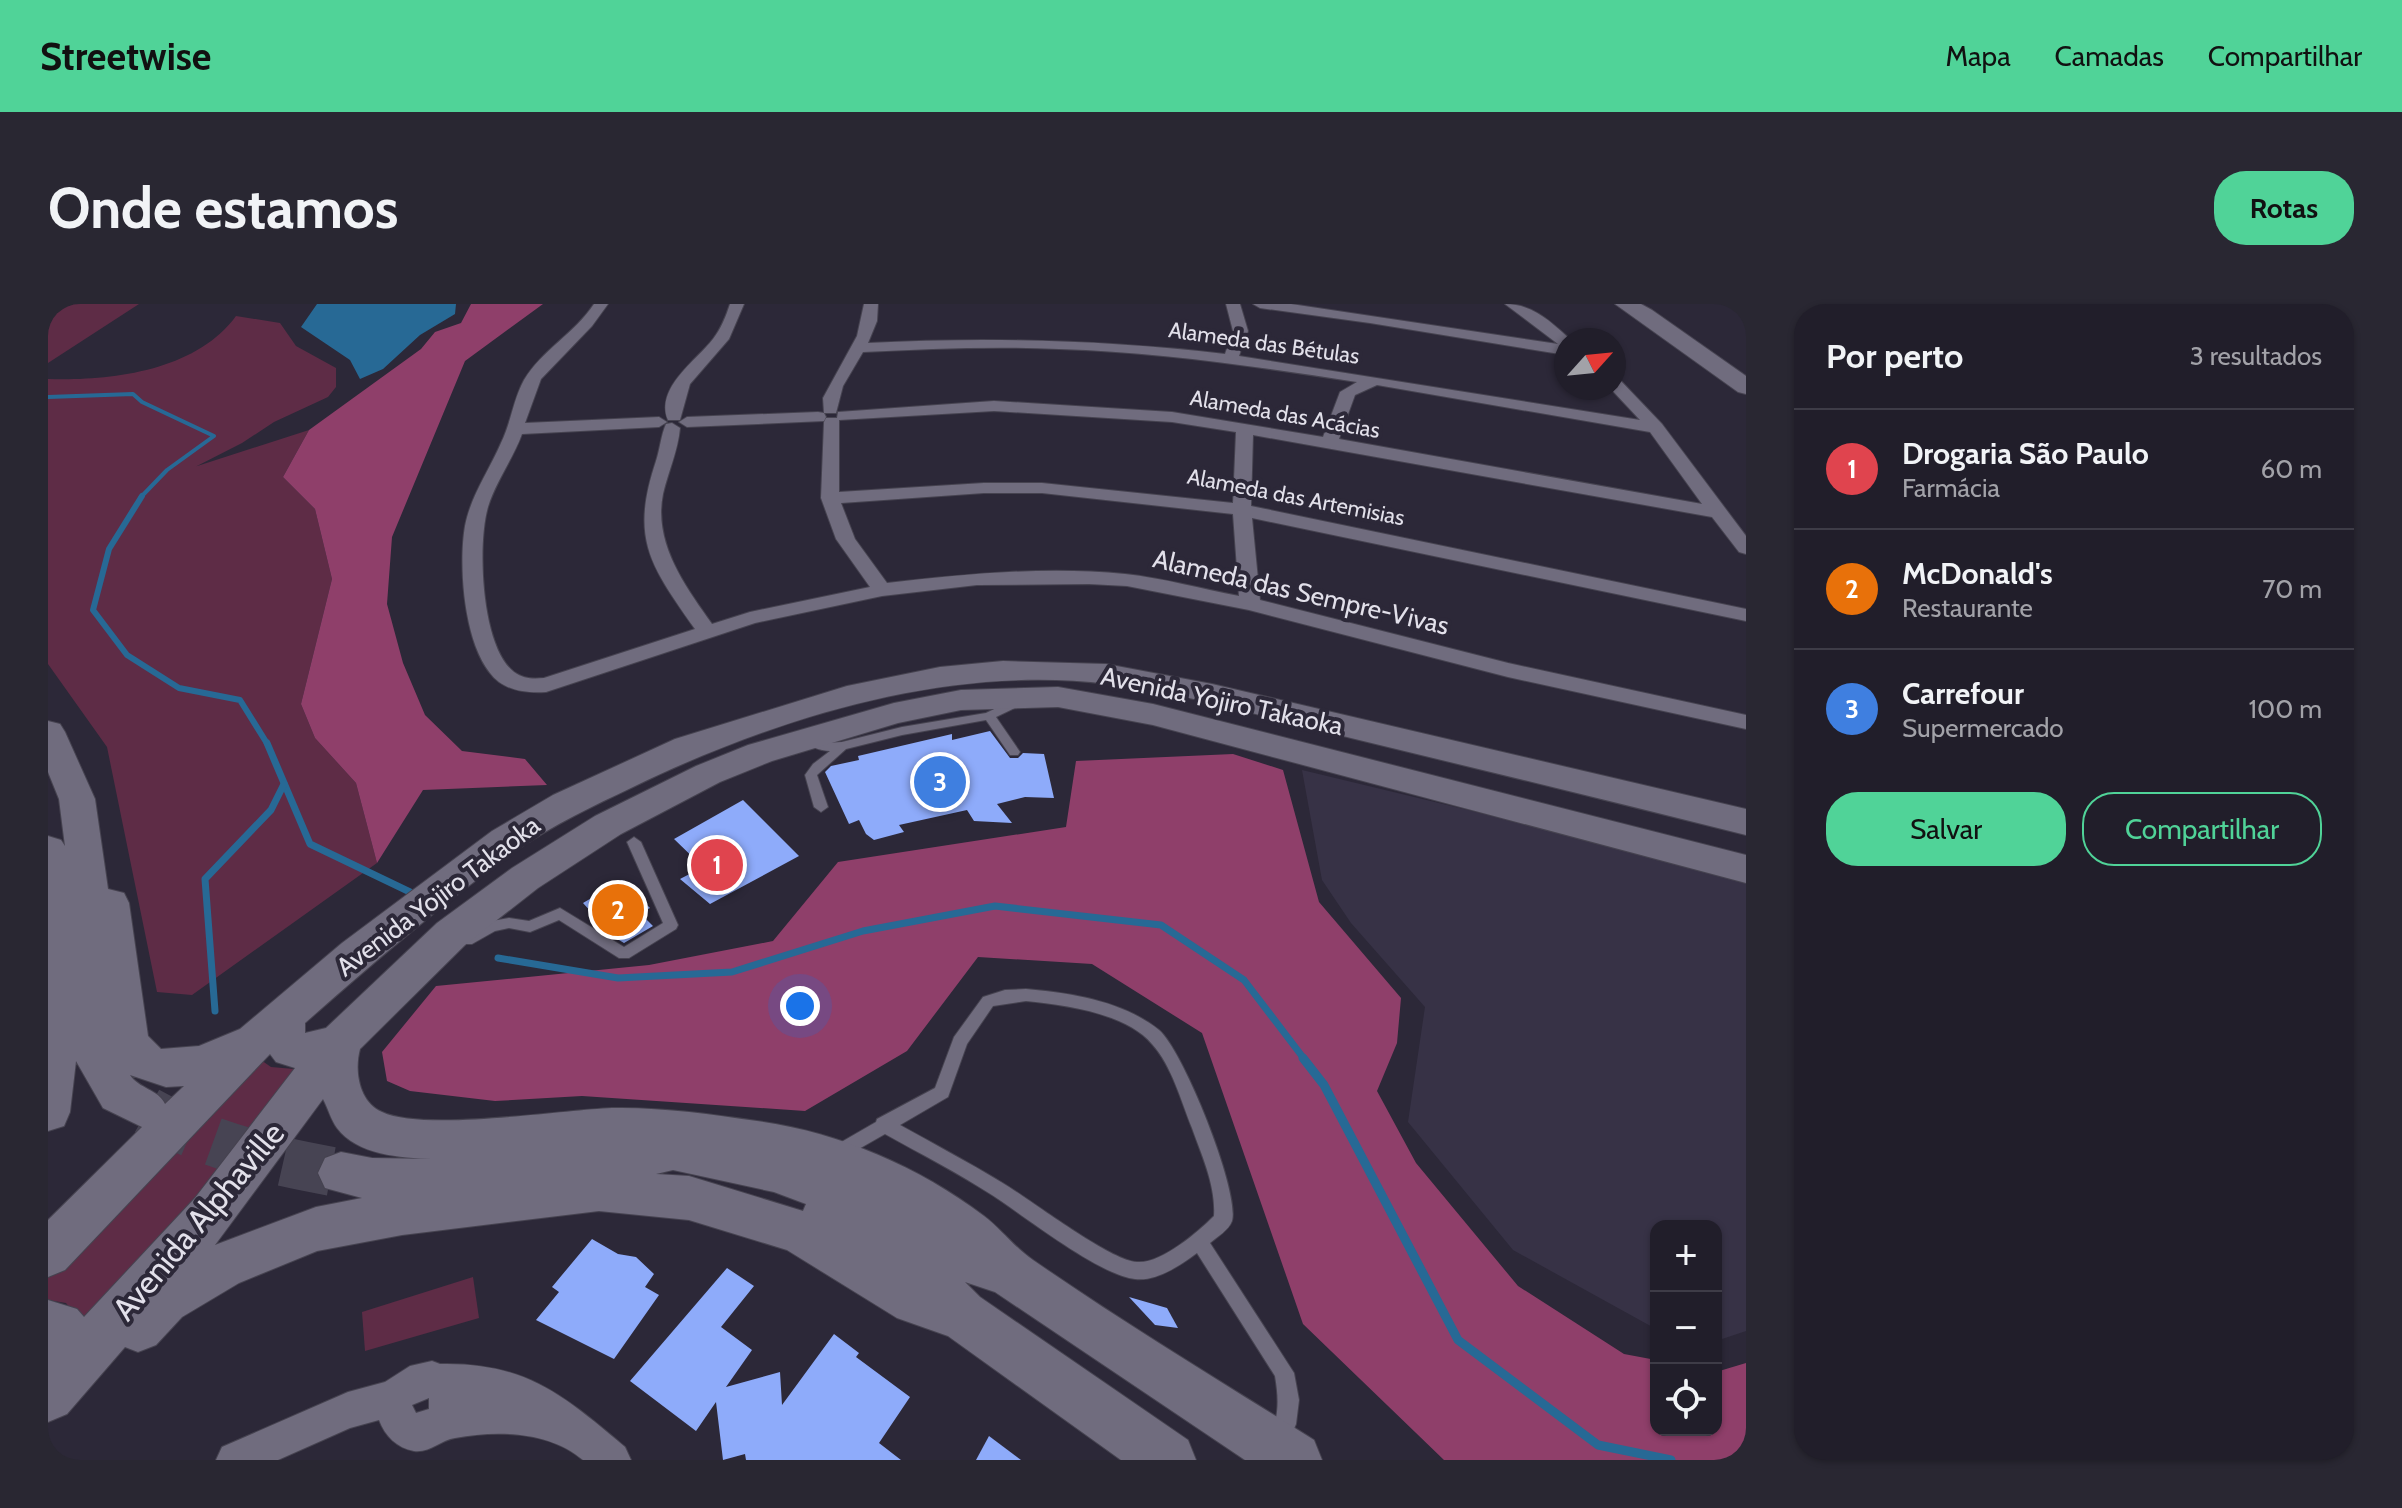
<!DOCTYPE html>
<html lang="pt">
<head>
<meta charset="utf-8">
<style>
  :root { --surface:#211e2a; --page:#292732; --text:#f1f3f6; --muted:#a2a2a8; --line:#3e3c47; --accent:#50d398 }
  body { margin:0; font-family:Cabin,sans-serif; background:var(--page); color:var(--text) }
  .controls { position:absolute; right:24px; bottom:24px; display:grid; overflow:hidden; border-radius:16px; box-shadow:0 2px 6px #0004 }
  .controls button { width:72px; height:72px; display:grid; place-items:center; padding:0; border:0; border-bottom:2px solid var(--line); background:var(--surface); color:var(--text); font:40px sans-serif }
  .compass { position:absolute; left:1506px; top:24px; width:72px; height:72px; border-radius:50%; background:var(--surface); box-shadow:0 2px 6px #0004; rotate:63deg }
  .you { position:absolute; left:752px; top:702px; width:28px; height:28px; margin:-20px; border:6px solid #fff; border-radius:50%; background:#1a73e8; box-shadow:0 0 0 12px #1a73e833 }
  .badge { display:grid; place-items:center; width:52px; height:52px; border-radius:50%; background:var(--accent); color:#fff; font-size:26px; font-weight:700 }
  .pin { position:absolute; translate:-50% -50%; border:4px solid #fff; box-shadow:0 2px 8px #0006 }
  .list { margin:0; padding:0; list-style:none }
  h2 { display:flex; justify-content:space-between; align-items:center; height:104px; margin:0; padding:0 32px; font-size:34px }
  h2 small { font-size:26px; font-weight:400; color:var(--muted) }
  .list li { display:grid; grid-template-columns:52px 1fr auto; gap:24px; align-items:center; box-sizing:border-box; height:120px; padding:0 32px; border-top:2px solid var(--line) }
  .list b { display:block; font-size:30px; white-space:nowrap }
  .list p { margin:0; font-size:26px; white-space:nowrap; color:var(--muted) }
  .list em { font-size:26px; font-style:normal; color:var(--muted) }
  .actions { display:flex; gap:16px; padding:24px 32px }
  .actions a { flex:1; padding:18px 0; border:2px solid var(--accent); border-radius:32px; text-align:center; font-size:28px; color:var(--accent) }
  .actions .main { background:var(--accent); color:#111 }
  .icon { flex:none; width:44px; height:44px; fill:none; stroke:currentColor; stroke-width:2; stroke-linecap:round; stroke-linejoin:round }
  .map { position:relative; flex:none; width:1698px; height:1156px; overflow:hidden; border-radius:32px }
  header { display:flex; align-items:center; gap:48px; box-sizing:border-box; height:112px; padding:0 40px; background:var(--accent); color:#111 }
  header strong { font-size:38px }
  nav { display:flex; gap:44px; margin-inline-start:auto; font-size:28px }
  .intro { display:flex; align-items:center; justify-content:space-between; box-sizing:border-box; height:192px; padding:0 48px }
  h1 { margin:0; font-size:56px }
  .button { padding:20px 36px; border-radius:32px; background:var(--accent); color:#111; font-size:28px; font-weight:700 }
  main { display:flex; gap:48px; padding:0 48px }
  aside { flex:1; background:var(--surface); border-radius:32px; box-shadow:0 2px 6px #0004 }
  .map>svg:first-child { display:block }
</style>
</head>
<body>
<header>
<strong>Streetwise</strong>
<nav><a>Mapa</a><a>Camadas</a><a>Compartilhar</a></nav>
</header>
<div class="intro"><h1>Onde estamos</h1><a class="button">Rotas</a></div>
<main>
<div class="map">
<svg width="1698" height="1156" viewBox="0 0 1698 1156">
  <rect width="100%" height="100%" fill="#2c2838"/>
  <path fill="#373246" d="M1254,466l444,107v454l-30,10v-115h-60v103l-143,-79 -105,-128 17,-115 -74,-84 -29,-43z"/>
  <g fill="#5e2c46">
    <path d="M0,0h91l-91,59z"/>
    <path d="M188,12l44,7 16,23 40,22v19l-8,10 -54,25 -32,21 -47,24 -81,26 195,-63 -26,47 32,32 17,70 -31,125 14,34 41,45 21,80 -185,132 -35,-3 -50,-245 -59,-83v-285c63,2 148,-8 188,-63z"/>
    <path d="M210,754l13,9 23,2 -55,79 -155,179 -18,-24 -18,-3v-28z"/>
    <path d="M425,973l6,41 -114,33 -3,-39z"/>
  </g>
  <g fill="#8f3f6a">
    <path d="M423,0h72l-78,57 -73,176 -5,67 16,59 22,52 37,36 63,8 22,26 -124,5 -46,73 -21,-80 -41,-45 -14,-34 31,-125 -17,-70 -32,-32 26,-47 112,-81 14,-17 26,-9z"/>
    <path d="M1185,450l50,16 36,132 82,96 -4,45 -20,48 39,72 102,123 106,68 32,6v70h60v-58l30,-9v97h-302l-141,-136 -101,-291 -110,-69 -114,-7 -71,94 -102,60 -223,-15 -87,5 -85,-10 -23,-10 -5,-29 54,-66 213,-21 124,-24 65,-79 228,-35 10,-66z"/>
  </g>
  <path fill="#276995" d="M269,0h139l-1,10 -35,21 -37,34 -23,10 -10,-19 -49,-33z"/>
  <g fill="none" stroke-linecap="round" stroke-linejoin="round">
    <path stroke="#276995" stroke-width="4" d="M0,93l85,-3 9,8 72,34 -47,34 -27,28"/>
    <path stroke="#276995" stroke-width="6" d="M94,192l-33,53 -16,61 34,45 52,33 61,12 28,45"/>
    <g stroke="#276995" stroke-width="7">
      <path d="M219,439l43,101 100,48"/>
      <path d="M450,654l120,20 114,-6 131,-41 132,-25 166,19 83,55 61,80"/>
      <path d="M167,707l-10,-132 66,-69 13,-26"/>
    </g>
    <path stroke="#276995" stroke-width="9" d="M1255,754l21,27 134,255 140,105 73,15"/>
  </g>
  <g fill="#8eabfa">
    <path d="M942,427l20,27h8l5,-5 21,1 10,44 -29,-1 -28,7 15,19 -38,-2 -7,-11 -68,15 5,7 -30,8 -8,-6 -7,-14 -10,4 -24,-52 6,-6 28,-6 -1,-4 94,-22v6z"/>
    <path d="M695,496l56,56 -89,48 -30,-25 23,-12 -29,-28z"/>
    <path d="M574,576l28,28 -10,5 13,13 -29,17 -10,-6 -31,-34z"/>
    <path d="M544,935l26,15 18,3 18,17 -9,13 14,8 -45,64 -78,-39 23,-28 -7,-5z"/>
    <path d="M679,964l27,18 -33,41 31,23 -26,37 54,-15 2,33 52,-71 25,19 -3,4 54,40 -31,46 22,17h-155l-1,-6 -22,6 -7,-58 -20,29 -66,-50z"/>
    <path d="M1081,993l38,11 11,20 -23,-3z"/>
    <path d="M941,1132l32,24h-45z"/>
  </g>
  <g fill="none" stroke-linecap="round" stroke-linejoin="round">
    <path stroke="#474453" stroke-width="49" stroke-dasharray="49 24" stroke-linecap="butt" d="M99,807c61,35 125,50 194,62"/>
    <defs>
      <g id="service">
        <path d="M973,392l4,1 2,3 -2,3 -29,14 24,35 -2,3h-8l-24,-35 -84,15 -56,14 -29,26 11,32 -7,5 -7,-5 -9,-32 8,-11 17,-13c-10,0 -23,-5 -29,-13l2,-3h8l15,8 16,-1 60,-15 84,-14z"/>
        <path d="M586,533l7,5 37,83 -2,4 -47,29h-10l-60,-38 -29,12 -21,-4 -14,3 -23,13h-10l-2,-4 2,-4 30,-15 17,-3 20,3 31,-13 64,39 39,-24 -36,-81z"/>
        <path d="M978,685c45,4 97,12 133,41 24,20 81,162 73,191 -3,9 -15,16 -22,22l84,130 5,27 -3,24 -9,21 -7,3 -7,-3 -3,-7c9,-22 9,-39 5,-62l-78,-123c-16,12 -41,29 -62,26 -36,-4 -109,-62 -143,-84 -34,-22 -71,-41 -107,-61l-42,24 -6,3 -6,-3 -2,-5 2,-5 45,-26 1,-3 58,-31 19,-51 29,-40 22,-7zM978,697c39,4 100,12 126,43 20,22 29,57 40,84 10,28 24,58 22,88 -16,16 -53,48 -77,46 -27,-1 -107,-63 -136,-80 -33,-20 -67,-38 -101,-57l48,-28 19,-53 26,-38z"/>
      </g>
      <g id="minor">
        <path d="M546,0h14l-16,22 -51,53 -16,44 134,-6 8,5 -8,5 -137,7c-9,25 -26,47 -34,73 -11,37 -7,140 26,165 10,7 19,7 30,6l151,-49c-45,-64 -65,-90 -39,-168 4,-12 5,-26 10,-37l6,-1 8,5c-2,23 -12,44 -17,66 -10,49 22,92 49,130l38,-12 120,-25 -34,-48 -15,-41 3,-76 2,-4h11l1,-6 156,-11 178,11 151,25 17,-45 17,-10c-98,-15 -198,-30 -298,-33 -65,-3 -130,0 -196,3l-20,34 -7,27h-12l-1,-15 34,-62 7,-32h14l-1,17 -9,22c120,-6 238,-3 357,11l8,-23 -7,-27h14l8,27 -9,25 401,64 -30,-32h4v-10l6,2 42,44 84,112v18l-7,-2 -27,-35 -459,-82 -2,71 495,103v12l-494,-103 8,82 248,63 238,52v14l-238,-52 -259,-67 -122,-24 -38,-2 -112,1 -95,11 -127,27 -209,69c-16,1 -33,0 -47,-10 -35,-27 -41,-115 -34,-156 6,-31 24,-55 36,-83 10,-20 12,-43 23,-63 18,-30 51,-47 70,-76zM1329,81l273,47 52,72 -363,-65 16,-44zM946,107l178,11 64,10 -3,71 -191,-20h-58l-145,9v-72zM936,189h58l191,21 6,82c-37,-7 -76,-18 -114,-22 -79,-8 -159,0 -238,9l-32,-44 -14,-36z"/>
        <path d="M682,0h14l-15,35 -39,45 -10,36h-12c-13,-32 28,-59 45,-81 8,-10 13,-23 17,-35z"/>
        <path d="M1205,0h38l267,40 -53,-40c28,0 46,18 66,36h-5v15l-196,-32 -110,-15z"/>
        <path d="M770,108l6,1 2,4 -2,4 -137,6 -8,-5 8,-5z"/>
        <path d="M384,1057l8,3c85,-2 123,31 185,83l6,13h-48c-34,-29 -86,-30 -128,-22 -14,2 -25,15 -41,13 -17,-3 -29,-15 -35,-31l-29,8 -72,32h-62l6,-13 126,-55 37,-10 25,-16zM381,1094v11l-13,4 -4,-8z"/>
      </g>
      <g id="secondary">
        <path d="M1567,0h26l11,6 94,66v18l-8,-2z"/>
        <path d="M955,357l103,3 106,20 534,125v26c-132,-33 -263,-65 -395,-97 -80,-19 -161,-44 -243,-54 -160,-20 -333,34 -475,103 -40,19 -80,38 -116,63 -74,53 -144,113 -212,173v10l21,-5 111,-105 75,-55 83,-52 101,-50 52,-21 146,-42 67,-13 97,-3 95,17 593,151v28l-593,-158 -95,-18 -97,3 -63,13 -126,38 -52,21 -99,52 -83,54 -73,57 -105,104c-6,22 -1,53 22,63 42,20 178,-2 230,-4 48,-1 97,6 145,13 81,11 161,45 227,95 17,13 31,32 49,44 91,63 187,121 281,180l8,20h-77l-250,-168 -30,-10 15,15 208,143 8,20h-75l-173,-124 -51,-18 -110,-68 -98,-30 -90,-9 -197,24 -85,16 -78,32 -57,34 -26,28 -18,7 -13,-5 -58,67 -19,8v-122l29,9 7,8 111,-119 100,-130 -19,-6 -6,-8 -205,216 -17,7v-57l94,-93 -39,-19 -27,-47 -6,51 -6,14 -16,5v-295l13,4 4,6 -6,-47 -11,-27v-51l12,3 5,8 30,67 13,90 16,4 5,10 19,133 13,13 38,-3 41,-17 102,-86 150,-112 61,-36 122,-56 172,-53 93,-19zM82,771l36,12 18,-1 -19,18c-7,-15 -26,-15 -35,-29zM275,795c5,9 8,21 14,29 20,27 64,30 95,31l-60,-1 -31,-6 -16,6 -7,15 7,15 37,10 -46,9 -101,38zM625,866l101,22 32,12 -3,7 -114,-35 -33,-2z"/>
      </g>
    </defs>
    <use href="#service" stroke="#464350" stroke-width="2"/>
    <use href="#minor" stroke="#464350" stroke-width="2"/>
    <use href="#secondary" stroke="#464350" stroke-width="2"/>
    <use href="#service" fill="#706c7e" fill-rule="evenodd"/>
    <use href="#minor" fill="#706c7e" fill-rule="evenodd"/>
    <use href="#secondary" fill="#706c7e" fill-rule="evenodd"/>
  </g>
  <g text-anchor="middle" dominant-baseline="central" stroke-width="8" stroke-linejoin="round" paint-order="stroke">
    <g font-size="22" fill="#e2e0ea" stroke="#2c2838">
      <text transform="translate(1216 39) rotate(8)">Alameda das Bétulas</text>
      <text transform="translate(1237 110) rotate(10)">Alameda das Acácias</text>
      <text transform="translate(1248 193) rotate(11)">Alameda das Artemisias</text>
    </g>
    <g font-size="26" fill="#e2e0ea" stroke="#2c2838">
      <text transform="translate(1253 288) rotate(13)">Alameda das Sempre-Vivas</text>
      <text transform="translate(1174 397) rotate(12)">Avenida Yojiro Takaoka</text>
      <text transform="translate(390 592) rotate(-37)">Avenida Yojiro Takaoka</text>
    </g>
    <g font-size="32" fill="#e2e0ea" stroke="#2c2838">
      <text transform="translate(150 917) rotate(-50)">Avenida Alphaville</text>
    </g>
  </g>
</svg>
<div class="controls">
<button>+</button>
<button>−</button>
<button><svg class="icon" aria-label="locate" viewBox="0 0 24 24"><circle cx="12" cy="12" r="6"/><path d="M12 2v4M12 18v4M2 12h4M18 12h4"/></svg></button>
</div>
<svg class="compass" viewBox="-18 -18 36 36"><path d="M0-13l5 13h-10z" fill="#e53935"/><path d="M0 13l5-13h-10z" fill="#a2a2a8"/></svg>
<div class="you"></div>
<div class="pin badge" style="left:669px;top:561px;background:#e0444e">1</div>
<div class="pin badge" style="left:570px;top:606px;background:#e8710a">2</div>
<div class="pin badge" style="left:892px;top:478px;background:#3f7fe0">3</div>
</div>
<aside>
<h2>Por perto<small>3 resultados</small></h2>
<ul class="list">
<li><span class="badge" style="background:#e0444e">1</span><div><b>Drogaria São Paulo</b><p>Farmácia</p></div><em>60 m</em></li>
<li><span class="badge" style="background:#e8710a">2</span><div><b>McDonald's</b><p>Restaurante</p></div><em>70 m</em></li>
<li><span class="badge" style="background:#3f7fe0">3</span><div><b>Carrefour</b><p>Supermercado</p></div><em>100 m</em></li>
</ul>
<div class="actions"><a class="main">Salvar</a><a>Compartilhar</a></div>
</aside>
</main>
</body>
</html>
